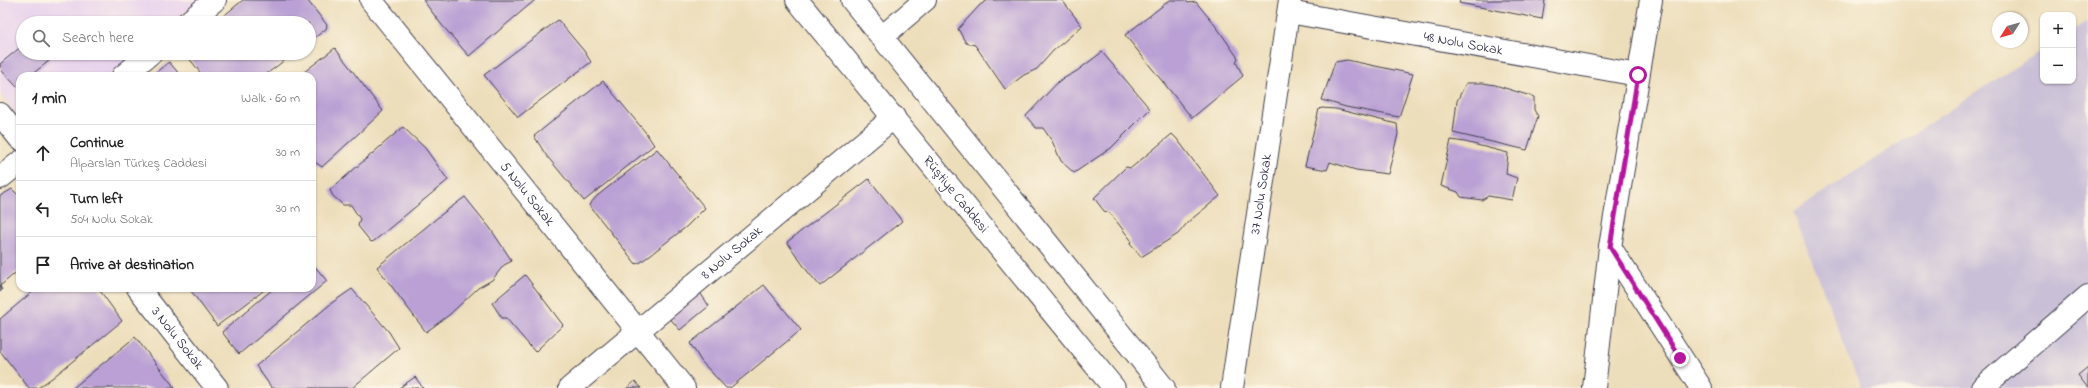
<!DOCTYPE html>
<html lang="en">
<head>
<meta charset="utf-8">
<style>
  :root { --surface:#fff; --page:#f2f2f2; --text:#222; --muted:#767676; --line:#e0e0e0 }
  body { margin:0; font-family:"Indie Flower",sans-serif; background:var(--page); color:var(--text) }
  .controls { position:absolute; right:12px; top:12px; display:grid; overflow:hidden; border-radius:8px; box-shadow:0 1px 3px #0004 }
  .controls button { width:36px; height:36px; display:grid; place-items:center; padding:0; border:0; border-bottom:1px solid var(--line); background:var(--surface); color:var(--text); font:20px sans-serif }
  .compass { position:absolute; left:1992px; top:12px; width:36px; height:36px; border-radius:50%; background:var(--surface); box-shadow:0 1px 3px #0004; rotate:233deg }
  .stop { position:absolute; width:12px; height:12px; margin:-9px; border:3px solid #b5179e; border-radius:50%; background:#fff }
  .stop.end { background:#b5179e; border-color:#fff; box-shadow:0 1px 4px #0008 }
  .list { margin:0; padding:0; list-style:none }
  h2 { display:flex; justify-content:space-between; align-items:center; height:52px; margin:0; padding:0 16px; font-size:17px }
  h2 small { font-size:13px; font-weight:400; color:var(--muted) }
  .list li { display:grid; grid-template-columns:26px 1fr auto; gap:12px; align-items:center; box-sizing:border-box; height:56px; padding:0 16px; border-top:1px solid var(--line) }
  .list b { display:block; font-size:15px; white-space:nowrap }
  .list p { margin:0; font-size:13px; white-space:nowrap; color:var(--muted) }
  .list em { font-size:13px; font-style:normal; color:var(--muted) }
  .icon { flex:none; width:22px; height:22px; fill:none; stroke:currentColor; stroke-width:2; stroke-linecap:round; stroke-linejoin:round }
  .map { position:relative; flex:none; width:2088px; height:388px; overflow:hidden }
  .search { position:absolute; background:var(--surface); box-shadow:0 1px 3px #0004; left:16px; top:16px; width:300px; height:44px; display:flex; align-items:center; gap:10px; box-sizing:border-box; padding:0 14px; border-radius:22px; color:var(--muted); font-size:15px }
  .panel { position:absolute; background:var(--surface); box-shadow:0 1px 3px #0004; left:16px; top:72px; width:300px; height:220px; border-radius:12px }
  .map>svg:first-child { display:block }
</style>
</head>
<body>
<div class="map">
<svg width="2088" height="388" viewBox="0 0 2088 388">
  <rect width="100%" height="100%" fill="#fcf5e5"/>
  <filter id="ink" filterUnits="userSpaceOnUse"><feTurbulence type="fractalNoise" baseFrequency=".025" numOctaves="2"/><feDisplacementMap in="SourceGraphic" scale="8" xChannelSelector="R" yChannelSelector="G"/><feConvolveMatrix kernelMatrix="1 2 1 2 8 2 1 2 1" color-interpolation-filters="sRGB"/></filter>
  <filter id="wash" filterUnits="userSpaceOnUse"><feTurbulence type="fractalNoise" baseFrequency=".012" numOctaves="4" result="noise"/><feDisplacementMap in="SourceGraphic" scale="16" xChannelSelector="R" yChannelSelector="G"/><feGaussianBlur stdDeviation="0.9" result="paint"/><feColorMatrix in="noise" values="0 0 0 0 0 0 0 0 0 0 0 0 0 0 0 0 0 1.4 0 .05"/><feComposite in="paint" operator="in"/></filter>
  <g filter="url(#wash)">
    <rect width="100%" height="100%" fill="#eddebb"/>
    <path fill="#e8d2ee" d="M0,0h200l-28,23h-149v30h112l-27,23h-88v44l-20,-26z"/>
    <path fill="#c9bfd7" d="M2088,20v368h-227l-68,-176 250,-163v32h30v-51z"/>
    <g id="blocks">
      <g fill="#baa0d4">
        <path d="M243,0h64l20,25 -1,4 -17,13v-19h-94z"/>
        <path d="M423,0h112l-66,56 -28,-32z"/>
        <path d="M988,0h74l20,26 -29,25 -16,18 -13,6 -19,14 -30,-44 -9,-2 -8,-14 22,-24z"/>
        <path d="M1170,0h15l3,3 8,-1 22,27 20,29 -2,4 7,14 -51,42 -67,-83z"/>
        <path d="M1460,0h85l-3,19 -83,-16z"/>
        <path d="M558,20l26,31 7,11 -73,55 -34,-42z"/>
        <path d="M23,45v8h22l5,7 -20,16h-10v8l-3,3 -15,-16 -2,-7z"/>
        <path d="M335,48l48,63 -61,56 -10,-7v-84h-13z"/>
        <path d="M1102,52l48,57 -39,39 -37,25 -13,-12 -9,-20 -9,-13h-7l-10,-12 33,-35 18,-10z"/>
        <path d="M185,53h109l-30,23h-61z"/>
        <path d="M1347,60l66,14 -14,43 -53,-10 -24,-7 13,-38z"/>
        <path d="M169,62l12,14h-30z"/>
        <path d="M603,81l43,52 8,12 -70,56 -38,-46 -12,-19z"/>
        <path d="M1466,83h17l12,2 39,12v13l4,6 -11,34 -74,-17 4,-32z"/>
        <path d="M1322,108l14,1 61,15 1,10 -10,40 -32,-4 -26,-8 -3,8 -22,-4 14,-57z"/>
        <path d="M403,127l22,21 23,32 -74,61 -3,1 -13,-16 2,-7 -9,-14h-8l-10,-9 -3,-6z"/>
        <path d="M1172,134l5,5 43,57 -32,26 -10,12 -37,23 -11,-13 1,-4 -21,-27 -6,-2 -10,-13 32,-31 5,1z"/>
        <path d="M1451,140l14,2 43,11 -2,21 11,4 -5,22 -24,-4 -6,4 -21,-3 -3,-5 -17,-6z"/>
        <path d="M657,149l48,59 -19,19 -45,35 -5,2 -47,-59 8,-9z"/>
        <path d="M869,179l33,42 -82,65 -12,-14 -21,-30z"/>
        <path d="M12,189l8,8v72l-20,17 2,4 -2,2v-96z"/>
        <path d="M465,197l25,31 22,33 -8,4 -12,15 -14,8 -29,27 -23,17 -49,-65 65,-53z"/>
        <path d="M312,263l15,18 -88,73 -17,-22 52,-44h38z"/>
        <path d="M525,275l38,50 -28,27 -29,-34h-4l-10,-15z"/>
        <path d="M764,285l37,45 -71,58h-4l-25,-27 -11,-18z"/>
        <path d="M37,288h61l24,33 -70,57 -14,10h-9l-29,-37v-32z"/>
        <path d="M194,288h73l-50,38 -26,-35z"/>
        <path d="M697,288l12,18 -29,24 -14,-16z"/>
        <path d="M352,289l37,43 10,16 -47,40h-80l-16,-22 77,-64z"/>
        <path d="M135,337l40,51h-102z"/>
        <path d="M2088,367v21l-10,-13z"/>
        <path d="M415,377l8,11h-24z"/>
        <path d="M635,381l6,7h-14z"/>
      </g>
    </g>
  </g>
  <g filter="url(#ink)">
    <use href="#blocks" fill-opacity="0" stroke="#403e4e" stroke-width="1"/>
    <g fill="none" stroke-linecap="round" stroke-linejoin="round">
      <defs>
        <g id="minor">
          <path id="s1" d="M371,0l313,388"/>
          <path id="s2" d="M1289,12l349,63"/>
          <path d="M187,23l28,-23"/>
          <path d="M882,37l43,-37"/>
          <path d="M123,76l28,-23"/>
          <path d="M0,114l20,25"/>
          <path d="M0,178l20,-16"/>
          <path d="M1610,247l91,141"/>
          <path id="s3" d="M138,288l79,100"/>
          <path id="s4" d="M1232,388l58,-388"/>
          <path d="M1982,388l106,-92"/>
        </g>
        <g id="tertiary">
          <path id="s5" d="M797,0l317,388"/>
          <path d="M852,0l312,388"/>
          <path id="s6" d="M570,388l324,-271"/>
          <path d="M1594,388l16,-141 41,-247"/>
        </g>
      </defs>
      <use href="#minor" stroke="#403e4e" stroke-width="24"/>
      <use href="#tertiary" stroke="#403e4e" stroke-width="24"/>
      <use href="#minor" stroke="#fff" stroke-width="22"/>
      <use href="#tertiary" stroke="#fff" stroke-width="22"/>
    </g>
  </g>
  <g fill="none" stroke-linecap="round" stroke-linejoin="round" filter="url(#ink)">
    <path stroke="#b5179e" stroke-width="5" d="M1638,75l-28,172 70,111"/>
  </g>
  <g text-anchor="middle" dominant-baseline="central" stroke-width="3.5" stroke-linejoin="round" paint-order="stroke">
    <g font-size="14" fill="#22223b" stroke="#fcf5e5">
      <text stroke="none"><textPath href="#s2" startOffset="177">48 Nolu Sokak</textPath></text>
      <text stroke="none"><textPath href="#s1" startOffset="249">5 Nolu Sokak</textPath></text>
      <text stroke="none"><textPath href="#s5" startOffset="251">Rüştiye Caddesi</textPath></text>
      <text stroke="none"><textPath href="#s4" startOffset="196">37 Nolu Sokak</textPath></text>
      <text stroke="none"><textPath href="#s6" startOffset="211">8 Nolu Sokak</textPath></text>
      <text stroke="none"><textPath href="#s3" startOffset="64">3 Nolu Sokak</textPath></text>
    </g>
  </g>
</svg>
<div class="controls">
<button>+</button>
<button>−</button>
</div>
<svg class="compass" viewBox="-18 -18 36 36"><path d="M0-13l5 13h-10z" fill="#e53935"/><path d="M0 13l5-13h-10z" fill="#767676"/></svg>
<div class="stop" style="left:1638px;top:75px"></div>
<div class="stop end" style="left:1680px;top:358px"></div>
<div class="search"><svg class="icon" aria-label="search" viewBox="0 0 24 24"><circle cx="10" cy="10" r="6"/><path d="M15 15l6 6"/></svg>Search here</div>
<section class="panel">
<h2>1 min<small>Walk · 60 m</small></h2>
<ul class="list">
<li><svg class="icon" aria-label="ahead" viewBox="0 0 24 24"><path d="M12 20V5M6 11l6-6 6 6"/></svg><div><b>Continue</b><p>Alparslan Türkeş Caddesi</p></div><em>30 m</em></li>
<li><svg class="icon" aria-label="left" viewBox="0 0 24 24"><path d="M17 20v-9H6M10 6l-5 5 5 5"/></svg><div><b>Turn left</b><p>504 Nolu Sokak</p></div><em>30 m</em></li>
<li><svg class="icon" aria-label="arrive" viewBox="0 0 24 24"><path d="M6 21V4h12l-3 4 3 4H6"/></svg><div><b>Arrive at destination</b></div></li>
</ul>
</section>
</div>
</body>
</html>
